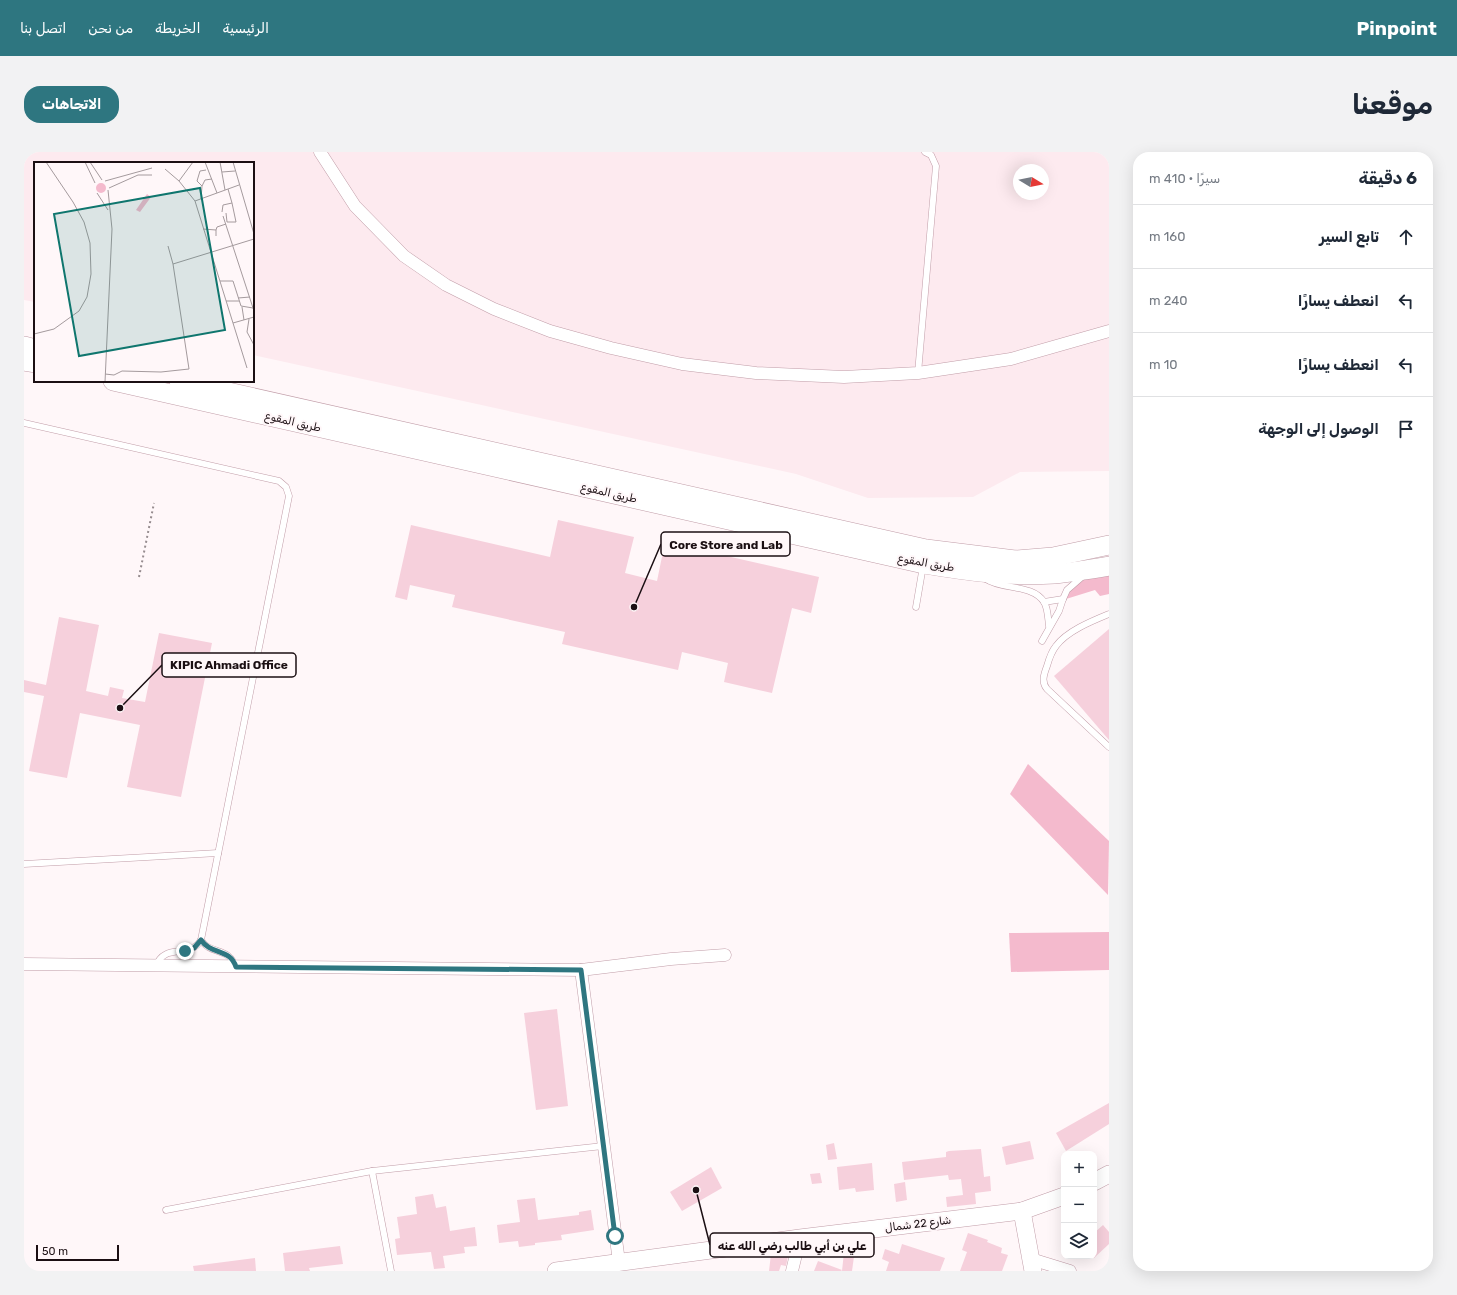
<!DOCTYPE html>
<html lang="ar">
<head>
<meta charset="utf-8">
<style>
  :root { --surface:#fff; --page:#f2f2f3; --text:#1f2937; --muted:#747a83; --line:#e0e1e3; --accent:#2e7680 }
  body { margin:0; font-family:Rubik,"Noto Sans Arabic",sans-serif; background:var(--page); color:var(--text); direction:rtl }
  .controls { position:absolute; right:12px; bottom:12px; display:grid; overflow:hidden; border-radius:8px; box-shadow:0 4px 16px #0002 }
  .controls button { width:36px; height:36px; display:grid; place-items:center; padding:0; border:0; border-bottom:1px solid var(--line); background:var(--surface); color:var(--text); font:20px sans-serif }
  .compass { position:absolute; left:989px; top:12px; width:36px; height:36px; border-radius:50%; background:var(--surface); box-shadow:0 4px 16px #0002; rotate:100deg }
  .scale { position:absolute; left:12px; bottom:10px; width:83px; box-sizing:border-box; padding-left:4px; border:2px solid #1b0f13; border-top:0; font-size:11px; line-height:14px; white-space:nowrap; color:#1b0f13; -webkit-text-stroke:3px #fff7f9; paint-order:stroke }
  .stop { position:absolute; width:12px; height:12px; margin:-9px; border:3px solid #2e7680; border-radius:50%; background:#fff }
  .stop.end { background:#2e7680; border-color:#fff; box-shadow:0 1px 4px #0008 }
  .list { margin:0; padding:0; list-style:none }
  h2 { display:flex; justify-content:space-between; align-items:center; height:52px; margin:0; padding:0 16px; font-size:17px }
  h2 small { font-size:13px; font-weight:400; color:var(--muted) }
  .list li { display:grid; grid-template-columns:26px 1fr auto; gap:12px; align-items:center; box-sizing:border-box; height:64px; padding:0 16px; border-top:1px solid var(--line) }
  .list b { display:block; font-size:15px; white-space:nowrap }
  .list em { font-size:13px; font-style:normal; color:var(--muted) }
  .icon { flex:none; width:22px; height:22px; fill:none; stroke:currentColor; stroke-width:2; stroke-linecap:round; stroke-linejoin:round }
  .map { position:relative; flex:none; width:1085px; height:1119px; overflow:hidden; direction:ltr; border-radius:16px }
  header { display:flex; align-items:center; gap:24px; box-sizing:border-box; height:56px; padding:0 20px; background:var(--accent); color:#fff }
  header strong { font-size:19px }
  nav { display:flex; gap:22px; margin-inline-start:auto; font-size:14px }
  .intro { display:flex; align-items:center; justify-content:space-between; box-sizing:border-box; height:96px; padding:0 24px }
  h1 { margin:0; font-size:28px }
  .button { padding:10px 18px; border-radius:16px; background:var(--accent); color:#fff; font-size:14px; font-weight:700 }
  main { display:flex; gap:24px; padding:0 24px }
  aside { flex:1; background:var(--surface); border-radius:16px; box-shadow:0 4px 16px #0002 }
  .map>svg:first-child { display:block }
</style>
</head>
<body>
<header>
<strong>Pinpoint</strong>
<nav><a>الرئيسية</a><a>الخريطة</a><a>من نحن</a><a>اتصل بنا</a></nav>
</header>
<div class="intro"><h1>موقعنا</h1><a class="button">الاتجاهات</a></div>
<main>
<aside>
<h2>6 دقيقة<small>سيرًا · 410 m</small></h2>
<ul class="list">
<li><svg class="icon" aria-label="ahead" viewBox="0 0 24 24"><path d="M12 20V5M6 11l6-6 6 6"/></svg><div><b>تابع السير</b></div><em>160 m</em></li>
<li><svg class="icon" aria-label="left" viewBox="0 0 24 24"><path d="M17 20v-9H6M10 6l-5 5 5 5"/></svg><div><b>انعطف يسارًا</b></div><em>240 m</em></li>
<li><svg class="icon" aria-label="left" viewBox="0 0 24 24"><path d="M17 20v-9H6M10 6l-5 5 5 5"/></svg><div><b>انعطف يسارًا</b></div><em>10 m</em></li>
<li><svg class="icon" aria-label="arrive" viewBox="0 0 24 24"><path d="M6 21V4h12l-3 4 3 4H6"/></svg><div><b>الوصول إلى الوجهة</b></div></li>
</ul>
</aside>
<div class="map">
<svg width="1085" height="1119" viewBox="0 0 1085 1119">
  <rect width="100%" height="100%" fill="#fff7f9"/>
  <path fill="#fdeaef" fill-rule="evenodd" d="M0,0h1085v319l-89,1 -47,25 -105,1 -72,-24 -543,-119v-192h-218v139l-11,-2zM995,18h24v24h-24z"/>
  <g fill="#f4bacd">
    <path d="M1085,422v20l-9,2 -5,-6 -29,9 4,-12 19,-10z"/>
    <path d="M1004,612l81,77 -1,54 -98,-101z"/>
    <path d="M1085,780v38l-98,2 -2,-39z"/>
  </g>
  <g fill="#f6d0dc">
    <path d="M534,368l76,17 -9,36 32,8 8,-39 154,35 -8,36 -19,-5 -20,85 -48,-11 4,-19 -46,-11 -4,18 -116,-26 3,-12 -113,-25 3,-12 -45,-10 -3,15 -12,-3 16,-72 139,32z"/>
    <path d="M35,465l40,8 -13,66 22,5 2,-9 14,3 -2,8 23,4 14,-69 53,10 -31,154 -54,-10 13,-62 -60,-12 -13,65 -38,-7 15,-75 -20,-4v-12l22,5z"/>
    <path d="M1085,477v111l-55,-64z"/>
    <path d="M533,857l11,97 -32,4 -12,-97z"/>
    <path d="M1085,951v21l-43,27 -10,-18z"/>
    <path d="M1006,989l4,18 -28,6 -4,-18z"/>
    <path d="M810,991l3,16 -9,1 -2,-15z"/>
    <path d="M957,997l3,28 6,-1 1,15 -16,2 1,11 -29,3 -1,-10 17,-2 -2,-16 -12,1 -1,-5 -44,5 -2,-18 44,-5v-5l3,-1z"/>
    <path d="M848,1011l2,27 -18,2 -1,-4 -16,2 -2,-23z"/>
    <path d="M687,1015l11,21 -40,23 -12,-19z"/>
    <path d="M796,1021l2,10 -10,1 -2,-10z"/>
    <path d="M881,1030l2,18 -11,2 -2,-18z"/>
    <path d="M409,1042l3,14 10,-2 4,25 25,-4 2,19 -13,1 1,6 -22,3 2,12 -11,1 -3,-17 -34,3 -2,-16 5,-1 -3,-21 20,-3 -2,-17z"/>
    <path d="M511,1046l3,22 41,-5v-3l12,-2 3,20 -33,5 1,5 -27,3v2l-16,2 -1,-6 -19,2 -2,-18 23,-3 -3,-22z"/>
    <path d="M1079,1073l6,7v12l-15,14v-25z"/>
    <path d="M944,1081l20,7 -1,2 15,6 -1,5 7,2 -6,16h-42l7,-19 -5,-2z"/>
    <path d="M832,1090l-4,29h-10l3,-28z"/>
    <path d="M878,1092l43,14 -5,13h-54l3,-9 -7,-3 3,-10 14,5z"/>
    <path d="M316,1094l3,18 -34,4 1,3h-25l-2,-18z"/>
    <path d="M747,1102l17,2 -2,10 -5,-1 -2,6h-10z"/>
    <path d="M231,1106l1,13h-62l-1,-5z"/>
    <path d="M794,1109l24,9 -1,1h-27z"/>
  </g>
  <g fill="none" stroke-linecap="round" stroke-linejoin="round">
    <defs>
      <g id="lane">
        <path d="M894,221l18,-207 -5,-11 -6,-3"/>
        <path d="M0,271l255,58 7,6 3,9 -88,444c-12,20 -36,2 -45,26"/>
        <path d="M962,427c16,11 47,5 58,23 4,6 4,17 5,24"/>
        <path d="M1020,450l19,-3"/>
        <path d="M892,455l7,-41"/>
        <path d="M1085,462c-17,7 -42,17 -53,32 -5,6 -7,13 -9,20 -3,8 -6,16 0,23l62,58"/>
        <path d="M1018,489l17,-30 4,-12 4,-9 16,-14"/>
        <path d="M0,712l194,-11"/>
        <path d="M177,788c9,15 29,7 34,27"/>
        <path d="M348,1019l19,100"/>
        <path d="M142,1058l206,-39 231,-25"/>
      </g>
      <g id="street">
        <path d="M296,0l35,54 49,50 42,29 48,24 56,22 61,17 71,16 74,9 88,4 74,-4 93,-14 98,-28"/>
        <path d="M0,812l557,6 90,-11 54,-4"/>
        <path d="M557,818l38,292"/>
        <path d="M1007,1107l39,12"/>
        <path d="M768,1119l8,-33"/>
      </g>
      <g id="secondary">
        <path d="M1070,1030l15,-8"/>
        <path d="M998,1059l11,60"/>
        <path d="M532,1119l244,-33 222,-27 42,-15"/>
      </g>
      <g id="primary">
        <path d="M0,194l11,3"/>
        <path d="M0,209l11,2"/>
        <path d="M89,229l811,183c43,7 86,13 130,10 19,-2 37,-5 55,-8"/>
        <path d="M155,229l747,168 89,11 38,-3 56,-12"/>
      </g>
    </defs>
    <use href="#lane" stroke="#c19da8" stroke-width="7"/>
    <use href="#street" stroke="#c19da8" stroke-width="13"/>
    <use href="#secondary" stroke="#c19da8" stroke-width="18"/>
    <use href="#primary" stroke="#c19da8" stroke-width="20"/>
    <path stroke="#968c8f" stroke-width="2" stroke-dasharray="2 3" stroke-linecap="butt" d="M115,425l15,-74"/>
    <use href="#lane" stroke="#fff" stroke-width="6"/>
    <use href="#street" stroke="#fff" stroke-width="12"/>
    <use href="#secondary" stroke="#fff" stroke-width="17"/>
    <use href="#primary" stroke="#fff" stroke-width="19"/>
  </g>
  <g fill="none" stroke-linecap="round" stroke-linejoin="round">
    <path stroke="#2e7680" stroke-width="5" d="M161,799l9,-3 7,-8c10,15 29,8 35,27l345,3 34,266"/>
  </g>
  <g text-anchor="middle" dominant-baseline="central" stroke-width="4" stroke-linejoin="round" paint-order="stroke">
    <g font-size="11" fill="#1b0f13" stroke="#fff7f9">
      <text transform="translate(269 270) rotate(13)">طريق المقوع</text>
      <text transform="translate(585 341) rotate(13)">طريق المقوع</text>
      <text transform="translate(902 411) rotate(10)">طريق المقوع</text>
      <text transform="translate(894 1072) rotate(-7)">شارع 22 شمال</text>
    </g>
  </g>
  <g transform="translate(10 10)">
    <rect width="220" height="220" fill="#fff7f9"/>
    <path d="M62 26a5 5 0 1 1 10 0a5 5 0 1 1-10 0ZM113,32l4,3 -11,15 -4,-2z" fill="#f4bacd"/>
    <path fill="none" stroke="#a49a9d" stroke-width="1" d="M51,0l10,21M56,0l12,18M171,0l12,31M186,0l5,28M199,0l21,72M131,7l14,12 16,20 52,167M188,10l13,-1M71,19l47,-13M145,19l14,-19M168,24l3,-6 7,-1M75,26l29,-13h14M63,31l11,17M167,37l1,-13 -5,-5 3,-10 6,-1M161,39l44,-16M188,50l1,-7 9,-2 -4,-14M192,51l1,9h9l-4,-19M189,54l31,95M169,67l13,1v6M182,68l1,-3 9,-3M139,102l81,-25M186,119h13l8,25 12,2M204,136l12,-1M192,139h13M208,145l2,13M215,157l-2,13 7,13v11M199,161l21,-6M0,172l20,-5 25,-18 8,-14 4,-23 -1,-31 -6,-21 -11,-20 -27,-40M71,212l9,1 8,-4 39,1 28,-3 -16,-105 -5,-18M71,220l7,-153 -4,-39"/>
    <path fill="#0f766e" fill-opacity="0.15" stroke="#0f766e" stroke-width="2" d="M166,26l25,142 -146,26 -25,-142z"/>
    <rect width="220" height="220" fill="none" stroke="#1b0f13" stroke-width="2"/>
  </g>
  <path fill="none" stroke="#1b0f13" stroke-width="1.5" d="M610 455L637 392M96 556L138 513M672 1038L686 1093"/>
  <g fill="#1b0f13" stroke="#fff7f9" stroke-width="1.5">
    <circle cx="610" cy="455" r="4"/>
    <circle cx="96" cy="556" r="4"/>
    <circle cx="672" cy="1038" r="4"/>
  </g>
  <g fill="#fff7f9" stroke="#1b0f13" stroke-width="1.5">
    <rect x="637" y="380" width="129" height="24" rx="4"/>
    <rect x="138" y="501" width="134" height="24" rx="4"/>
    <rect x="686" y="1081" width="164" height="24" rx="4"/>
  </g>
  <g font-size="12" text-anchor="middle" font-weight="bold" fill="#1b0f13">
    <text x="702" y="397">Core Store and Lab</text>
    <text x="205" y="517">KIPIC Ahmadi Office</text>
    <text x="768" y="1098">علي بن أبي طالب رضي الله عنه</text>
  </g>
</svg>
<div class="controls">
<button>+</button>
<button>−</button>
<button><svg class="icon" aria-label="layers" viewBox="0 0 24 24"><path d="M12 4l9 5-9 5-9-5zM3 14l9 5 9-5"/></svg></button>
</div>
<svg class="compass" viewBox="-18 -18 36 36"><path d="M0-13l5 13h-10z" fill="#e53935"/><path d="M0 13l5-13h-10z" fill="#747a83"/></svg>
<div class="scale">50 m</div>
<div class="stop" style="left:591px;top:1084px"></div>
<div class="stop end" style="left:161px;top:799px"></div>
</div>
</main>
</body>
</html>
